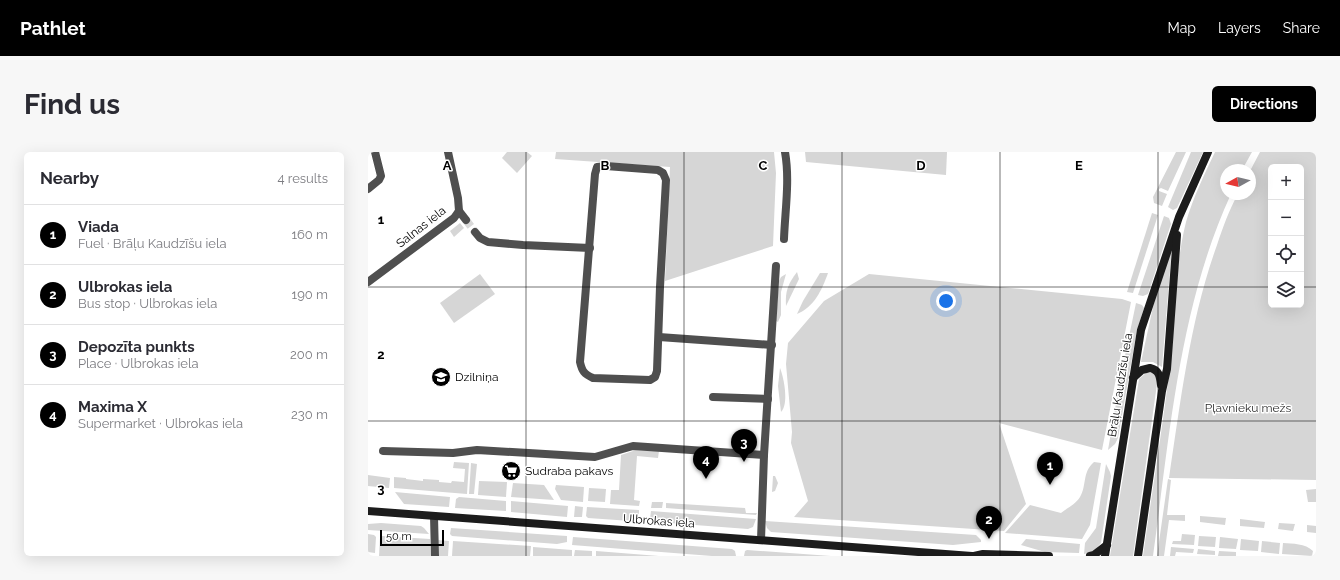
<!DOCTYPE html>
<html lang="en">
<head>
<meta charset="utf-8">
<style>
  :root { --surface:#fff; --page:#f7f7f7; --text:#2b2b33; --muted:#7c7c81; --line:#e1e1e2; --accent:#000 }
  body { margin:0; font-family:Raleway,sans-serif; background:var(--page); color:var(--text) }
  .controls { position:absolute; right:12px; top:12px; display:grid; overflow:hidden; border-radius:6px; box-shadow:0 4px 16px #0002 }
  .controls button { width:36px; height:36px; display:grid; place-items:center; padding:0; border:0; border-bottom:1px solid var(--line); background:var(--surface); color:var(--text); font:20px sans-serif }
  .compass { position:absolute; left:852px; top:12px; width:36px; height:36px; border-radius:50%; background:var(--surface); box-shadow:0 4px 16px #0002; rotate:262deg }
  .scale { position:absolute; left:12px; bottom:10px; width:64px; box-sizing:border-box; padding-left:4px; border:2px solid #000; border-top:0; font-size:11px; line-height:14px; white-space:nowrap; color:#000; -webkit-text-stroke:3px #fff; paint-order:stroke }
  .you { position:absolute; left:578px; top:149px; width:14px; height:14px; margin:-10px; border:3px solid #fff; border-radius:50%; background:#1a73e8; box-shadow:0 0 0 6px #1a73e833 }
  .badge { display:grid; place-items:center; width:26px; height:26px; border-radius:50%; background:var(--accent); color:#fff; font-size:13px; font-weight:700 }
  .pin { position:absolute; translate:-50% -33px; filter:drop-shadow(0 1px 2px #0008) }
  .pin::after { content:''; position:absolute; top:21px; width:14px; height:12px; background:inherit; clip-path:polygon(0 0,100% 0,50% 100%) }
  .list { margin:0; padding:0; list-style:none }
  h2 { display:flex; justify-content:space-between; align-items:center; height:52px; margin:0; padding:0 16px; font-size:17px }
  h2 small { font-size:13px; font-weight:400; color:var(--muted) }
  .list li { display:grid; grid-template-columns:26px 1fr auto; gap:12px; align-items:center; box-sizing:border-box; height:60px; padding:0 16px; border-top:1px solid var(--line) }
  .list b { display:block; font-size:15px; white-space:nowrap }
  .list p { margin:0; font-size:13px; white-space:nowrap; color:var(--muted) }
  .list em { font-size:13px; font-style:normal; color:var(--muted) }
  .icon { flex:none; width:22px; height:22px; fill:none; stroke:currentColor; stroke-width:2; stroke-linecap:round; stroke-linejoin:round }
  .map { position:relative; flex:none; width:948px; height:404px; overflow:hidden; border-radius:6px }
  header { display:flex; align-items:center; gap:24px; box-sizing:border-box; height:56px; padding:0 20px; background:var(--accent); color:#fff }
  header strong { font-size:19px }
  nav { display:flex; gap:22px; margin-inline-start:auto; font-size:14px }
  .intro { display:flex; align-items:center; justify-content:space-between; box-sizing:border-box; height:96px; padding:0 24px }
  h1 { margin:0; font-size:28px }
  .button { padding:10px 18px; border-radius:6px; background:var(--accent); color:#fff; font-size:14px; font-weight:700 }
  main { display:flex; gap:24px; padding:0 24px }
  aside { flex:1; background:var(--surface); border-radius:6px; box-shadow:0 4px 16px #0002 }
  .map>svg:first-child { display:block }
</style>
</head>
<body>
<header>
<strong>Pathlet</strong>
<nav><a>Map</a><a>Layers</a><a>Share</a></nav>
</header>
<div class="intro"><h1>Find us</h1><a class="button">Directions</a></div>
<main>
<aside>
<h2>Nearby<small>4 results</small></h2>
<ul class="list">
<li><span class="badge">1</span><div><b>Viada</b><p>Fuel · Brāļu Kaudzīšu iela</p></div><em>160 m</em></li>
<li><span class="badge">2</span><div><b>Ulbrokas iela</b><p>Bus stop · Ulbrokas iela</p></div><em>190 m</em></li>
<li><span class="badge">3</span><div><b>Depozīta punkts</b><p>Place · Ulbrokas iela</p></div><em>200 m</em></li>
<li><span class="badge">4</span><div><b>Maxima X</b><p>Supermarket · Ulbrokas iela</p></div><em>230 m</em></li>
</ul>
</aside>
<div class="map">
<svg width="948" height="404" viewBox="0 0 948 404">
  <rect width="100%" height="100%" fill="#fff"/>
  <g fill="#d6d6d6" fill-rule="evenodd">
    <path d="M139,0h20l5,4 -15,17 -15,-15z"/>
    <path d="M188,0h218l2,21 -3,73 -108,35 5,-114 -115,-8z"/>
    <path d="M437,0h142l-1,23 -140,-13z"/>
    <path d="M808,0h10l-18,39 -7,-3 -2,1v2l8,3 -5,12 -8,-3 -1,-6z"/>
    <path d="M823,0h12l-26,56 -4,2 -5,-3z"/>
    <path d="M847,0h37l-10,18h-16v24h5c-52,113 -61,240 -78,362h-10c9,-63 19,-126 27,-189 6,-48 4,-98 16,-145 7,-24 18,-47 29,-70z"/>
    <path d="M892,0h56v328l-147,-2c12,-79 21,-158 48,-233 6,-18 12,-35 21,-51h12v-23zM903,15h30v138h-30z"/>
    <path d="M784,61l6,2 -25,78 -6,-1z"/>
    <path d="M796,64l5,2 2,6 -23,70 -5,2 -5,-1z"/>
    <path d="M92,71l4,5 -10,9 -4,-6z"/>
    <path d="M804,94l-10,121 -9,-5h-12l12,-55z"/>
    <path d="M429,120l2,7 -13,27c-1,-15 2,-22 11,-34z"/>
    <path d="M452,121h8c-6,17 -14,34 -31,41l6,-13z"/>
    <path d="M112,122l15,20 -41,29 -14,-20z"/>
    <path d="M418,122l-5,18v23l-3,7 -2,-1 3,-40 2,-4z"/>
    <path d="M501,122l253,25 9,3 -29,148 -103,-27 27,81 -22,27 -210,-14 14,-16 -17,-58 1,-11 -6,-68 2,-21 36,-42z"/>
    <path d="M768,151l6,2 2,3 -7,22 -19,108 -3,6 -7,6 12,-70z"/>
    <path d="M412,216c4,10 9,36 1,44l-3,-26z"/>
    <path d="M778,221h6l5,4v7l-24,172h-23l29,-177z"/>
    <path d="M268,298l23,1 -1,7 -21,-2 -3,44 6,1 -1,5 -29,-2 1,-14h8l2,-35z"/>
    <path d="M86,310l15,1 -2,31 -73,-6v-11l12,1v1l17,2v-2l16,1v2l12,1 1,-2 12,1 1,-13 -12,-1z"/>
    <path d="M726,310l7,1 -11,62 -8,14 -77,-6 25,-28 31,8c6,-5 15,-9 19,-16 7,-12 2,-25 14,-35z"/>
    <path d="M103,311l6,1 -3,30h-5z"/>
    <path d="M738,312l4,8 1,4 -10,67 -7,8 -10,3 1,-11 11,-15z"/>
    <path d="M0,323l22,3 -1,10 -21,-2z"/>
    <path d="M405,324h2l3,7 -3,8 -3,1z"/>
    <path d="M800,327l3,1 -4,35h18v6l-16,-1 -5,36h-7z"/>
    <path d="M111,329l28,1 -1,15 -28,-2z"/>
    <path d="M145,331l31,2 10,15 -43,-3z"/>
    <path d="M188,333l28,2 -1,15 -22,-2 -6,-11z"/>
    <path d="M221,336l17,1 -1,13 -17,-1z"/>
    <path d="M948,337v13h-8l-2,-12z"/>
    <path d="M27,340l55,5 -1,10 -45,-3z"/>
    <path d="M91,345l47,4v10l-51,-3 1,-9z"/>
    <path d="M143,349l57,5 -1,11 -56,-5z"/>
    <path d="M284,350h11l-1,6h-11z"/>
    <path d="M298,351l79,5 1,5h11l-1,2 -90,-7z"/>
    <path d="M207,354l8,1 -1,10h-8z"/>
    <path d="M219,355l52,3v4l-8,7 -43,-3 -2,-2z"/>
    <path d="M283,359l105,8 -3,8 -5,2 -93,-7 -5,-3z"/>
    <path d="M832,364l26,2 -1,7 -25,-3z"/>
    <path d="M872,367l25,3 -1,6 -24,-2z"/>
    <path d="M397,369l211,14 5,5v2l-28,3 -182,-13 -4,-4z"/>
    <path d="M13,371l40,3 3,2 5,6 -61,-4v-6z"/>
    <path d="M911,371l16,1 -2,7 -15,-2z"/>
    <path d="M939,373l9,1v7l-9,-1z"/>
    <path d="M83,376l116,8v6l-10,2 -105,-8 -2,-2z"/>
    <path d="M0,382l6,1 2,2 -1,16 -7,-1z"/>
    <path d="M814,382l13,1 -1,10 -22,-1 1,-3h8z"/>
    <path d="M14,384l48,3 1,17h-52l1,-18z"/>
    <path d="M831,384l17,1 -1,10 -17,-1z"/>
    <path d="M205,385l159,12 3,2 1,5h-24l-140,-11z"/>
    <path d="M852,385l18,2 -2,10 -17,-1z"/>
    <path d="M658,387l54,5 -1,9 -34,-1 -24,-7z"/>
    <path d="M873,387l18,2 -1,10 -18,-1z"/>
    <path d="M70,388l11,1 -1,15h-9z"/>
    <path d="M85,389l78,5 -1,10h-78z"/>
    <path d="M894,389l18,2 -1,11 -18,-2z"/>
    <path d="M915,391c10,1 22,0 30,8l-1,5 -30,-2z"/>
    <path d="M165,395l39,3v6h-39z"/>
    <path d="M803,395l23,2 -1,4 -17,-1 -1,4h-5z"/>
    <path d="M830,397l17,2v4l-18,-1z"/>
    <path d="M207,398l17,1v5h-18z"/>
    <path d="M379,398l84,6h-87l1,-5z"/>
    <path d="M228,399l63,5h-63z"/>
    <path d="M851,399l17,1v4h-18z"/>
  </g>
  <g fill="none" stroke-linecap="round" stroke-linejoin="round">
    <path stroke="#d9d9d9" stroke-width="8" stroke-dasharray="8 4" stroke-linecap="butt" d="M98,68l9,12"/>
    <g stroke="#4f4f4f" stroke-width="8">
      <path d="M238,14l52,4 5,3 3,7 -6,107 -3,84 -2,6 -5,3 -57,-2c-9,-4 -11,-7 -13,-16l15,-188 2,-7z"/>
      <path d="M0,37l11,-9 2,-4 -6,-24"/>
      <path d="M91,59l7,9"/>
      <path d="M107,80l5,6 8,4 35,3 67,3"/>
      <path d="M416,87c1,-28 6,-59 1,-87"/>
      <path d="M0,130l86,-64 5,-7 -1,-13 -10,-46"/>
      <path d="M291,185l113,8"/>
      <path d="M345,245l55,2"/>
      <path d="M15,299l70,2 24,-3 118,7 38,-11 131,9"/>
      <path d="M66,364l1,40"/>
      <path d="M393,388l3,-85 12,-189"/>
    </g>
    <g stroke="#1c1c1c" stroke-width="8">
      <path d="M765,226l9,-8 8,-2c9,2 10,8 11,17"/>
      <path d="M0,359l604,45"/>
      <path d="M606,404l9,-2 66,2"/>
      <path d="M722,404l4,-1 13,-10"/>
      <path d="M737,404l36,-226 38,-113 29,-65"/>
      <path d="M770,404l24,-165 5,-22 10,-134"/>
    </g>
  </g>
  <path fill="none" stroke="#000" stroke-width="1" stroke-opacity="0.55" d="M158,0v404M316,0v404M474,0v404M632,0v404M790,0v404M0,135h903M933,135h15M0,269h948"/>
  <defs>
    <symbol id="school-disc" viewBox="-11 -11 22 22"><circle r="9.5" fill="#000" stroke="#fff"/><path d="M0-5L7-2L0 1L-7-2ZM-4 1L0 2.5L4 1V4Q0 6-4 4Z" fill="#fff"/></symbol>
    <symbol id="supermarket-disc" viewBox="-11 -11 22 22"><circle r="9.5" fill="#000" stroke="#fff"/><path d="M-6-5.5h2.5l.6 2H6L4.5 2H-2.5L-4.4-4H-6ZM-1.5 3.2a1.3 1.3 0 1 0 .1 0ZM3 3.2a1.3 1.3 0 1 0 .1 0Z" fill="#fff"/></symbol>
  </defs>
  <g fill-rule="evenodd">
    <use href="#school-disc" x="62" y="214" width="22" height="22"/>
    <use href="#supermarket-disc" x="132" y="308" width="22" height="22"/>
  </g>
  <g text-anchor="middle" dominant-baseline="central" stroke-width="3" stroke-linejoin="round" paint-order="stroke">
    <g font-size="12" fill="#000" stroke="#fff">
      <text transform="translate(53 75) rotate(-38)">Salnas iela</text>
      <text transform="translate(752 233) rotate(-81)">Brāļu Kaudzīšu iela</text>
      <text transform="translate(291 369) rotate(4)">Ulbrokas iela</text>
    </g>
    <g font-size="12" fill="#000" stroke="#fff" text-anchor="start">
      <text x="87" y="225">Dzilniņa</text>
      <text x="157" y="319">Sudraba pakavs</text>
    </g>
    <g font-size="12" fill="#2d2d2d" stroke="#fff">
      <text x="880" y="256">Pļavnieku mežs</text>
    </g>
  </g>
  <g font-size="13" text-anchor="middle" font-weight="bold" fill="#000" stroke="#fff" stroke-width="3" stroke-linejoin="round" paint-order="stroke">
    <text x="79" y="18">A</text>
    <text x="237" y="18">B</text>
    <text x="395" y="18">C</text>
    <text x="553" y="18">D</text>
    <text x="711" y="18">E</text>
    <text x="13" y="72">1</text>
    <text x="13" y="207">2</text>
    <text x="13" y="341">3</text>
  </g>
</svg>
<div class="controls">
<button>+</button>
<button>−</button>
<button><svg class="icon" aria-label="locate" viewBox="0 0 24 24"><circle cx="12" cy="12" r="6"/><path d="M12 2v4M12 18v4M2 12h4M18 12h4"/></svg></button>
<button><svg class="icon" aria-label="layers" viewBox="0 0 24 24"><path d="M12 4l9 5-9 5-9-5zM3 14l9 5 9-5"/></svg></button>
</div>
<svg class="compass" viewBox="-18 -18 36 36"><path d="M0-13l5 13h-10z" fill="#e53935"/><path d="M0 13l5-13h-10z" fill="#7c7c81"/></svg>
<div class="scale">50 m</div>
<div class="you"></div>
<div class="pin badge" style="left:682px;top:333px">1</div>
<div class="pin badge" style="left:621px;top:387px">2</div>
<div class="pin badge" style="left:376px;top:310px">3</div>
<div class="pin badge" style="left:338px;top:327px">4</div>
</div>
</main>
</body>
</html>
